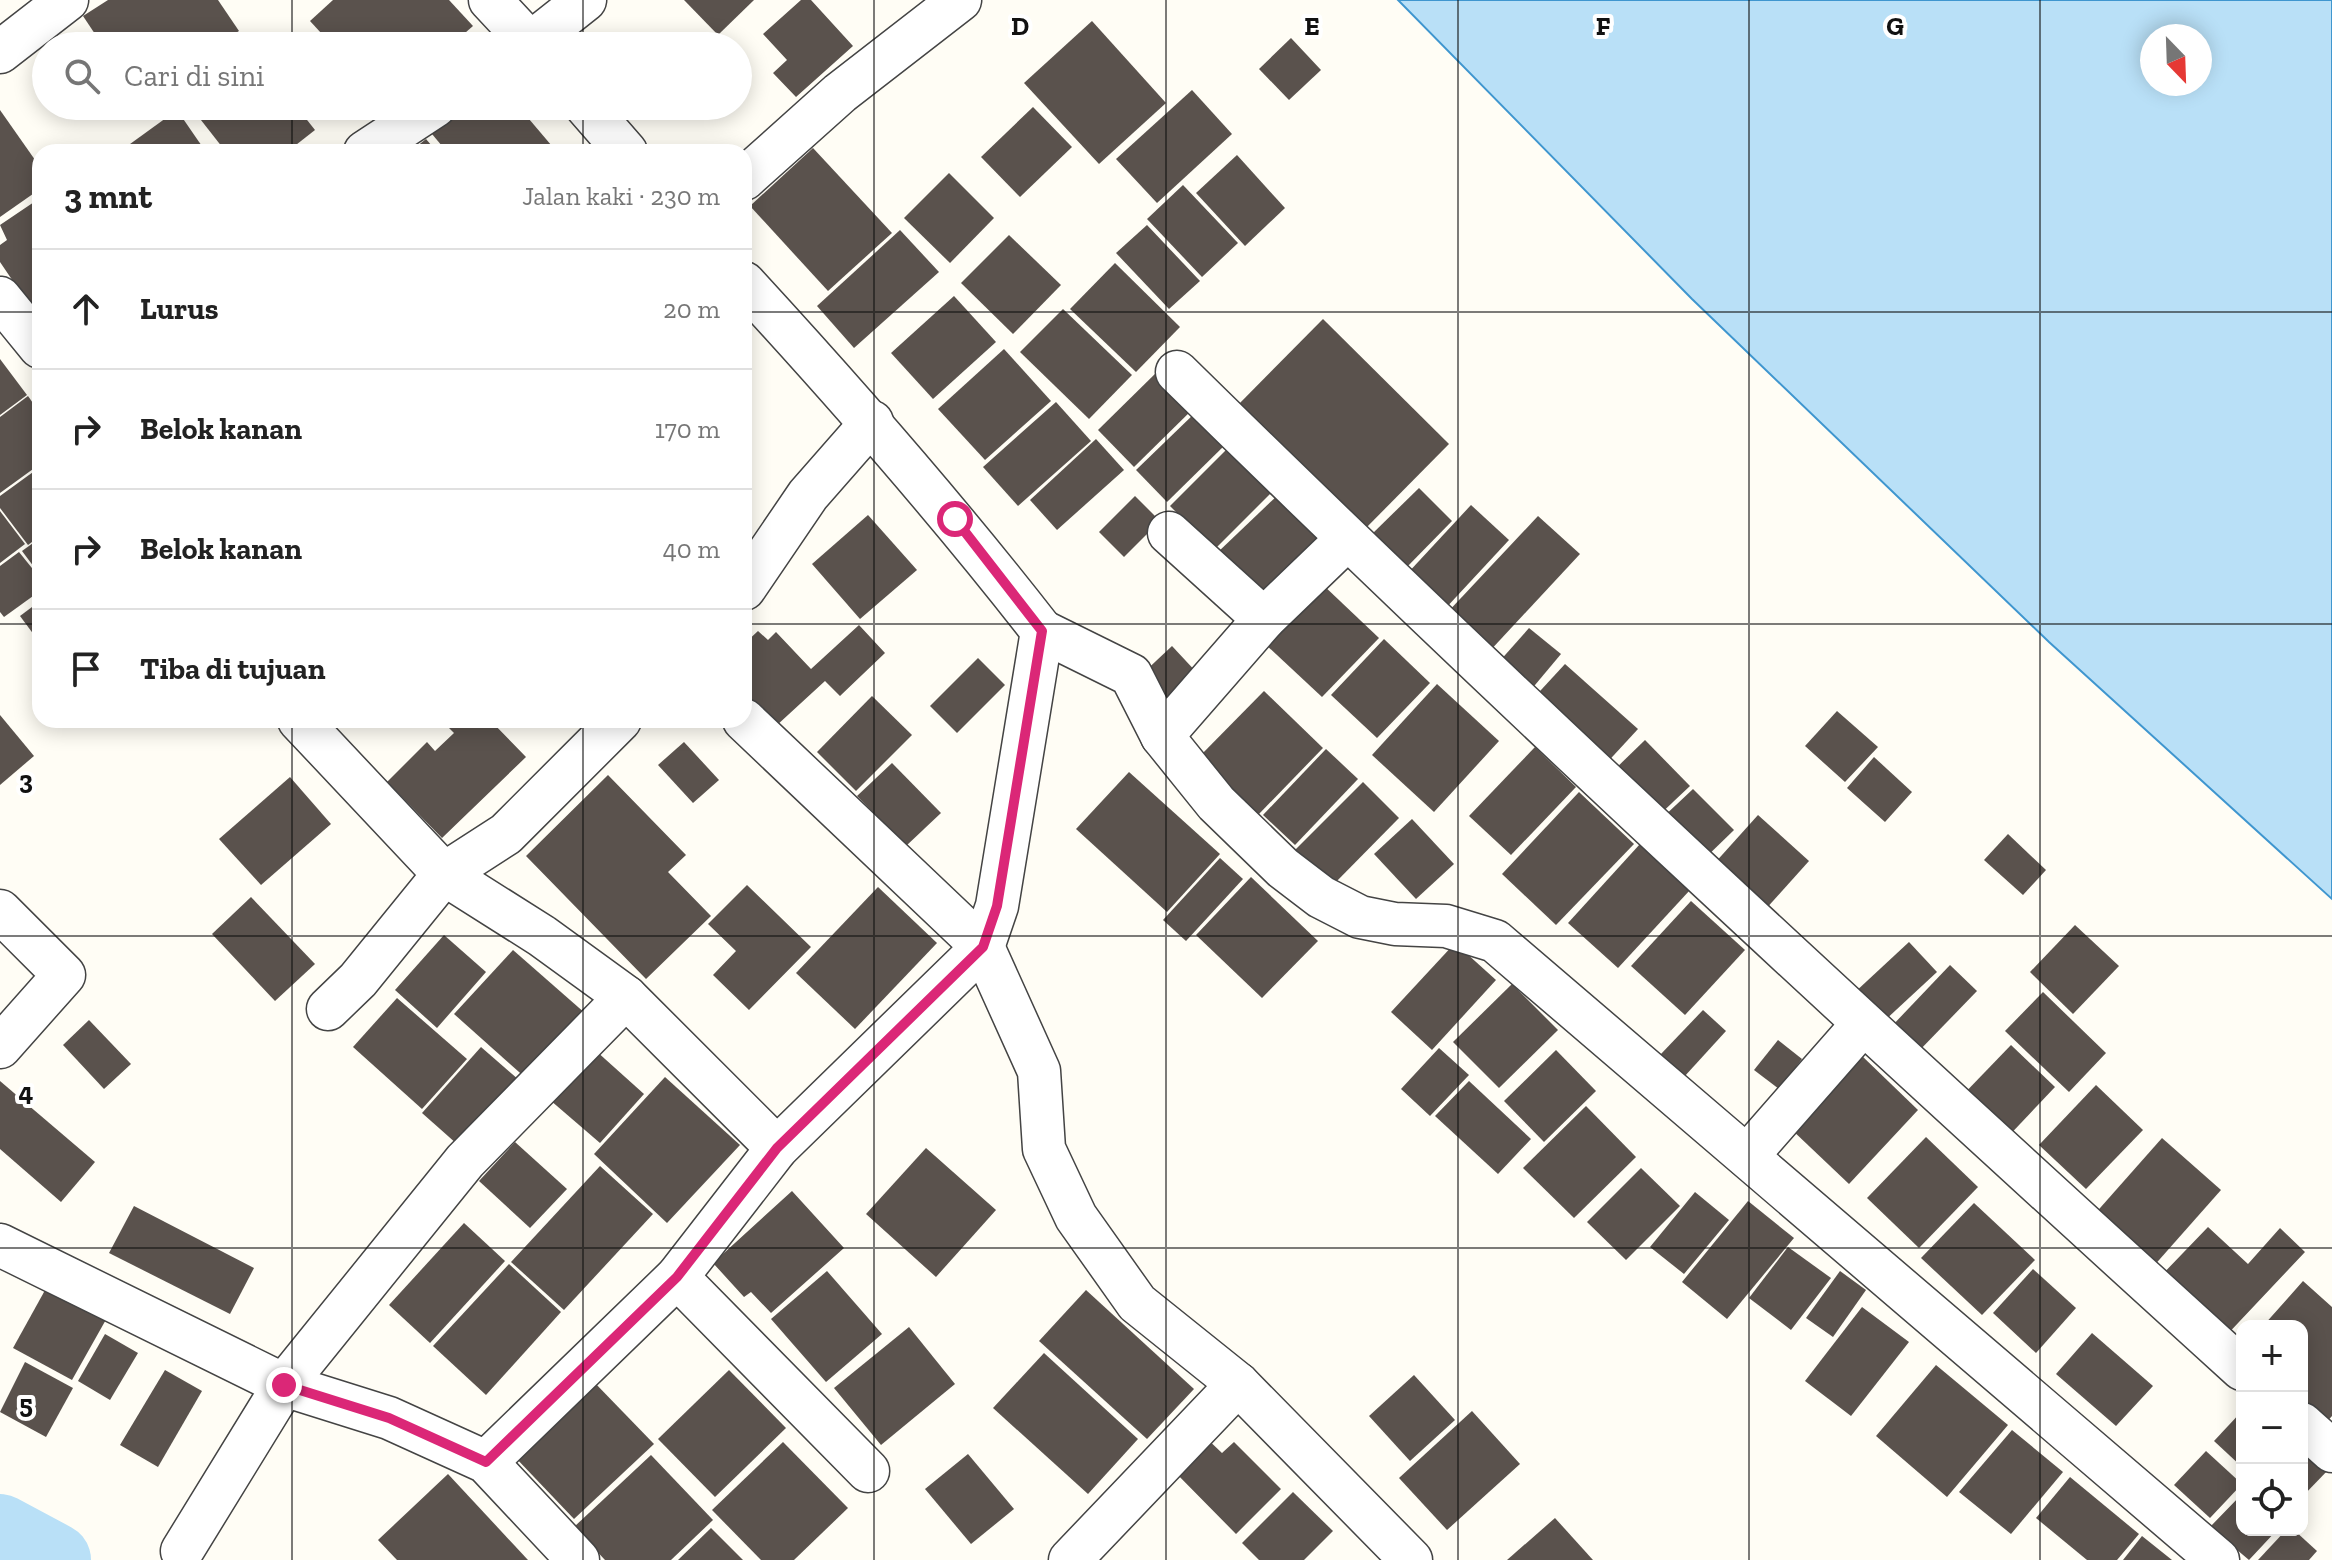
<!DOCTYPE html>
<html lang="id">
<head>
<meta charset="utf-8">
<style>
  :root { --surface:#fff; --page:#f6f6f6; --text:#222; --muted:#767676; --line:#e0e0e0 }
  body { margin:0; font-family:"Zilla Slab",serif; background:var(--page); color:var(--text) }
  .controls { position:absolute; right:24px; bottom:24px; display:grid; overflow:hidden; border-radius:16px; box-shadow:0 4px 20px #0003 }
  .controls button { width:72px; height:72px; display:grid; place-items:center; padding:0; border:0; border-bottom:2px solid var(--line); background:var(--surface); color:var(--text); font:40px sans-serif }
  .compass { position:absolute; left:2140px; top:24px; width:72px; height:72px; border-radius:50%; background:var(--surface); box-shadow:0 4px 20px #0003; rotate:157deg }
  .stop { position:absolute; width:24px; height:24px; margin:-18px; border:6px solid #db2777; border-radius:50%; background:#fff }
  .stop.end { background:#db2777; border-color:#fff; box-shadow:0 2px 8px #0008 }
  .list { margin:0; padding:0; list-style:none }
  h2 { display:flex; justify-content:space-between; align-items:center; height:104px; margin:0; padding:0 32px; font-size:34px }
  h2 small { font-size:26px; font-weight:400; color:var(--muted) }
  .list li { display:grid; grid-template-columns:52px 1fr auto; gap:24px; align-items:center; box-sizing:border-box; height:120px; padding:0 32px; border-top:2px solid var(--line) }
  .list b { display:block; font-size:30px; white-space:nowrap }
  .list em { font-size:26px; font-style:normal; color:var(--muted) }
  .icon { flex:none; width:44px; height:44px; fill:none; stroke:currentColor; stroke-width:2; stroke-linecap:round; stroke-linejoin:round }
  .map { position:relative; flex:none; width:2332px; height:1560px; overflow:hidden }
  .search { position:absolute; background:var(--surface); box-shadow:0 4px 20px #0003; left:32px; top:32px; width:720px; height:88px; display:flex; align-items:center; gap:20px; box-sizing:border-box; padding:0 28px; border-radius:44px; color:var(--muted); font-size:30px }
  .panel { position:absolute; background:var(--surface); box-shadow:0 4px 20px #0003; left:32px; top:144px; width:720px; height:584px; border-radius:24px }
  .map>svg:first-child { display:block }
</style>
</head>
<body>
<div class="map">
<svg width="2332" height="1560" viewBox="0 0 2332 1560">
  <rect width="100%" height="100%" fill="#fffdf5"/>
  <path fill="#b9e0f7" stroke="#3f96cf" stroke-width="2" fill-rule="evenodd" d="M1398,0h934v899l-283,-257 -357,-343zM2152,36h48v48h-48z"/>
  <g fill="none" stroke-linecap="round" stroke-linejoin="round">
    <path stroke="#b9e0f7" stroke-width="74" d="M0,1531l54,29"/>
  </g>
  <g fill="#5a524d">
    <path d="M108,0h110l21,31 -23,15h-113l-20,-30z"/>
    <path d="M333,0h116l24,26 -23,20h-117l-23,-25z"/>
    <path d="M684,0h70l-36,35z"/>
    <path d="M801,0h10l42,46 -57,51 -23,-24 14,-13 -24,-26z"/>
    <path d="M1092,21l74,82 -67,61 -75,-81z"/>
    <path d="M1291,38l30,32 -32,30 -30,-31z"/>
    <path d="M1192,90l40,44 -75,69 -41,-44z"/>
    <path d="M190,106h106l19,24 -28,22h-61z"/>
    <path d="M464,106h54l39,46h-110l-15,-18z"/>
    <path d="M1033,107l39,40 -52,50 -39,-40z"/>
    <path d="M0,110l40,57v22l-40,28z"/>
    <path d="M177,110l29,42h-87z"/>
    <path d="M426,139l11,13h-27z"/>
    <path d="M813,148l79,85 -64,58 -78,-85z"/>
    <path d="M1237,155l48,53 -40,38 -49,-53z"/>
    <path d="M949,173l45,45 -44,45 -46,-45z"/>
    <path d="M1183,185l55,58 -36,34 -55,-58z"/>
    <path d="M40,198v123l-40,-59v-17l7,-5 -7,-15z"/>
    <path d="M1147,225l53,56 -31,28 -53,-56z"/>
    <path d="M900,230l39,42 -85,76 -37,-42z"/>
    <path d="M1009,235l52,50 -48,49 -52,-51z"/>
    <path d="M1115,263l65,64 -44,45 -66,-63z"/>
    <path d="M954,296l42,46 -63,57 -42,-46z"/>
    <path d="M1063,309l69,66 -43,44 -69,-67z"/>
    <path d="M1323,319l126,125 -88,89 -127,-124z"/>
    <path d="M1004,349l47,52 -66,59 -47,-51z"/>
    <path d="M0,359l27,36 -27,20z"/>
    <path d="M1161,368l36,37 -63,62 -36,-37z"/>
    <path d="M28,396l12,17v51l-40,29v-76z"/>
    <path d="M1056,402l35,39 -73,65 -35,-39z"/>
    <path d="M1196,412l31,31 -60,59 -31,-32z"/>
    <path d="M1096,439l28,31 -67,60 -27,-30z"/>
    <path d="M1231,445l44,44 -61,61 -44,-44z"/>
    <path d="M40,467v69l-12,9 -28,-37v-12z"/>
    <path d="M1419,488l33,33 -48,49 -33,-35z"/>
    <path d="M1281,492l48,49 -64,62 -48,-50z"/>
    <path d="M1135,496l25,25 -36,36 -25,-25z"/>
    <path d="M1471,505l38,35 -65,70 -38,-35z"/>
    <path d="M0,511l25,33 -25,19z"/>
    <path d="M868,515l49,55 -57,49 -48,-55z"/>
    <path d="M1538,516l42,38 -93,100 -42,-39z"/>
    <path d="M40,538v37l-18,-24z"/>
    <path d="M19,552l21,26v13l-36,26 -4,-5v-46z"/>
    <path d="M1321,583l58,55 -57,59 -58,-54z"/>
    <path d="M40,601v42l-20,-27z"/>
    <path d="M859,625l26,28 -45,43 -15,-15 -49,45 -32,-34v-48l14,-13 10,9 8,-8 35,37z"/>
    <path d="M1529,628l32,26 -31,37 -32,-28z"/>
    <path d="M1384,639l46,44 -53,55 -46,-43z"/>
    <path d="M1172,646l27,29 -32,30 -27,-29z"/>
    <path d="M978,658l27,27 -48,48 -27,-27z"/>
    <path d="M1565,664l73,65 -36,39 -73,-65z"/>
    <path d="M1437,684l62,57 -65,71 -62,-57z"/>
    <path d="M1264,691l59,57 -65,67 -60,-57z"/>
    <path d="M872,696l40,39 -56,56 -39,-39z"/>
    <path d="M1837,711l41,36 -33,35 -40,-36z"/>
    <path d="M0,715l34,41 -34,29z"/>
    <path d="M451,720h39l36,37 -84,81 -55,-56 40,-40 8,9 19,-18 -8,-8z"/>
    <path d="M1645,740l45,46 -35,33 -45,-45z"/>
    <path d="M684,742l35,38 -26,23 -35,-38z"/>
    <path d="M1535,747l41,40 -65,68 -42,-39z"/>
    <path d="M1326,749l32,30 -63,66 -32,-30z"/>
    <path d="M1874,757l38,35 -27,30 -38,-34z"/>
    <path d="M892,763l49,50 -35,33 -49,-50z"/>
    <path d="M1129,772l91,82 -53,58 -91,-83z"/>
    <path d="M608,775l78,80 -18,17 43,44 -65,63 -120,-123z"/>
    <path d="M290,777l41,47 -70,61 -42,-46z"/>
    <path d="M1363,782l36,36 -67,68 -37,-36z"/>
    <path d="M1693,789l41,41 -33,32 -41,-42z"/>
    <path d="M1579,792l55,52 -78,81 -54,-51z"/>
    <path d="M1758,815l51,46 -45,50 -51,-46z"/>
    <path d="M1412,819l42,45 -38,35 -42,-45z"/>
    <path d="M2008,834l38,36 -23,25 -39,-35z"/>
    <path d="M1640,844l50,46 -72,78 -50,-45z"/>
    <path d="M1220,858l23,21 -57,62 -23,-21z"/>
    <path d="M1251,877l67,64 -56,57 -66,-63z"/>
    <path d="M747,885l64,62 -62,63 -36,-35 23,-24 -28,-27z"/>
    <path d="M878,887l59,56 -82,86 -59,-56z"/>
    <path d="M251,897l64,67 -40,37 -63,-67z"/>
    <path d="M1691,901l54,49 -60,65 -54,-49z"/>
    <path d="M2075,925l44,41 -46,48 -43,-42z"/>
    <path d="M444,935l42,37 -49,56 -42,-38z"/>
    <path d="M1909,942l28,30 -55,51 -29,-29z"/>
    <path d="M1455,943l41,37 -64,70 -41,-38z"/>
    <path d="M513,950l73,64 -58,66 -74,-66z"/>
    <path d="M1950,965l27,26 -61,63 -26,-26z"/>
    <path d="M1512,984l46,46 -59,58 -46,-46z"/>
    <path d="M2043,992l63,61 -37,39 -64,-61z"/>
    <path d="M397,998l70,61 -45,50 -69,-62z"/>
    <path d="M1703,1010l23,21 -42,46 -24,-22z"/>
    <path d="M89,1020l42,44 -27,25 -41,-44z"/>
    <path d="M1778,1040l24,19 -23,30 -25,-19z"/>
    <path d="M2011,1045l44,42 -53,56 -45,-42z"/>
    <path d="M481,1047l45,39 -60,66 -44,-39z"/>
    <path d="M1439,1048l30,27 -39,41 -29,-27z"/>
    <path d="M595,1050l49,44 -44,49 -50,-43z"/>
    <path d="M1556,1050l40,41 -52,51 -40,-41z"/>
    <path d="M1861,1055l57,55 -69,74 -59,-56z"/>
    <path d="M665,1077l75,68 -73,78 -73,-69z"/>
    <path d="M0,1081l95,81 -34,40 -61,-53z"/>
    <path d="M1469,1081l62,58 -33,35 -63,-58z"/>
    <path d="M2096,1085l47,45 -57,59 -47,-44z"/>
    <path d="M1586,1106l50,51 -62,61 -51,-50z"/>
    <path d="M1926,1137l52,50 -59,61 -52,-50z"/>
    <path d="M2162,1138l59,52 -77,87 -59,-52z"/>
    <path d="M515,1142l52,47 -37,39 -51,-47z"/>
    <path d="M926,1148l70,62 -60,67 -70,-63z"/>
    <path d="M600,1166l53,48 -89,96 -53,-48z"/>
    <path d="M1641,1168l39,38 -54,54 -39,-38z"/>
    <path d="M792,1191l52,57 -73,65 -20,-21 -7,5 -31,-34z"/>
    <path d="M1695,1192l34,28 -45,54 -34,-27z"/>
    <path d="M1748,1201l46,37 -67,81 -45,-37z"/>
    <path d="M1974,1203l61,57 -53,55 -61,-57z"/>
    <path d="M134,1206l120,62 -24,46 -121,-61z"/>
    <path d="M464,1223l41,38 -75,82 -41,-38z"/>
    <path d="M2208,1227l40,37 32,-36 25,24 -83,88 -65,-60z"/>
    <path d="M1788,1247l43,31 -40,52 -42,-32z"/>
    <path d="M509,1264l52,48 -75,83 -53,-49z"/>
    <path d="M2033,1269l43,39 -40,45 -43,-40z"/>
    <path d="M827,1271l55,63 -56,48 -55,-63z"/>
    <path d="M1840,1271l26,19 -33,47 -27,-19z"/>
    <path d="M2303,1281l29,26v109l-8,9 -22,-19v-80h-39z"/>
    <path d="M49,1283l59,33 -36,64 -59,-32z"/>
    <path d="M1086,1290l108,99 -47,50 -108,-98z"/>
    <path d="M1862,1307l47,35 -58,74 -46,-35z"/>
    <path d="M909,1327l46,57 -74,61 -47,-57z"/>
    <path d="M2092,1333l61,53 -37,40 -60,-52z"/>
    <path d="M105,1334l33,19 -28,47 -32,-19z"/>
    <path d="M1044,1353l94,86 -50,55 -95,-86z"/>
    <path d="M25,1362l48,26 -27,49 -46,-25z"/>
    <path d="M1936,1365l72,60 -61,72 -71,-61z"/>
    <path d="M165,1370l37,21 -44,76 -38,-22z"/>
    <path d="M729,1370l57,58 -71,69 -57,-58z"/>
    <path d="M1414,1375l41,45 -45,41 -41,-45z"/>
    <path d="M593,1381l61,63 -80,75 -60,-63z"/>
    <path d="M1472,1411l48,53 -73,66 -48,-52z"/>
    <path d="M2242,1411v56l-28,-26z"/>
    <path d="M2012,1430l51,42 -52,62 -52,-42z"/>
    <path d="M1202,1434l20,19 12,-11 47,47 -45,45 -67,-68z"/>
    <path d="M783,1442l65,66 -54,52h-33l-49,-50z"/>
    <path d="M2302,1442l28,26 -28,29z"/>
    <path d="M2206,1451l36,33 -32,34 -36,-33z"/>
    <path d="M968,1454l46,55 -43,35 -46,-55z"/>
    <path d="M651,1455l62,65 -42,40h-66l-31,-33z"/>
    <path d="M448,1474l80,86h-131l-19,-20z"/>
    <path d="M2070,1477l69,57 -22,26h-30l-51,-42z"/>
    <path d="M1293,1492l40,39 -29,29h-45l-17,-17z"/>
    <path d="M2242,1494v36h35l-28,30 -39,-33z"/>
    <path d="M1555,1518l38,42h-86z"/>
    <path d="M711,1528l32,32h-65z"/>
    <path d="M2286,1530h8l23,21 -8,9h-51z"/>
    <path d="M2142,1536l30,24h-49z"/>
  </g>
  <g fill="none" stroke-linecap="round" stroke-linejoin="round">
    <defs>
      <g id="minor">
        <path d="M490,0l43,46"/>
        <path d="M527,46l58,-46"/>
        <path d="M0,52l67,-52"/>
        <path d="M586,106l40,46"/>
        <path d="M365,152l70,-46"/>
        <path d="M744,179l96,-86 120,-93"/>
        <path d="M0,298l40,49"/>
        <path d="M1177,372c347,341 705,670 1065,997"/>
        <path d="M1169,533l95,86"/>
        <path d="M744,589l64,-94 64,-73"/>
        <path d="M1042,631l89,44 31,61 54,67 67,65 38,29 39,20 35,7 51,2 49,15 723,619"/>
        <path d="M299,720l145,154 98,62 84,61 151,151"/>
        <path d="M744,720l239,227 56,124 5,78 32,68 61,86 101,81 173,176"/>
        <path d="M1162,736l102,-117 83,-80"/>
        <path d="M0,911l64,64 -64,72"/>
        <path d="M328,1009l30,-29 86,-106 62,-40 114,-114"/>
        <path d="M1747,1156l115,-131"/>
        <path d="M0,1245l284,140 105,33 97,44 92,98"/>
        <path d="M677,1277l191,194"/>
        <path d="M2302,1424l30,27"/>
        <path d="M486,1462l191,-185 100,-129 206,-201 14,-41 45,-275c-94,-121 -194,-235 -298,-348"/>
        <path d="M182,1551l102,-166 181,-224 161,-164"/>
        <path d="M1070,1560l168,-176"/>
      </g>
    </defs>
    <use href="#minor" stroke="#444" stroke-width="45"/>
    <use href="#minor" stroke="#fff" stroke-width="42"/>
  </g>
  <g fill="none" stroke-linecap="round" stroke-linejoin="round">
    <path stroke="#db2777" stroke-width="10" d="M284,1385l105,33 97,44 191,-185 100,-129 206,-201 14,-41 45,-275 -87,-112"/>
  </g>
  <path fill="none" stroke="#111" stroke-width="2" stroke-opacity="0.55" d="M292,0v46M583,0v46M874,0v1560M1166,0v1560M1458,0v1560M1749,0v1560M2040,0v1560M292,106v46M583,106v46M0,312h40M744,312h1588M0,624h40M744,624h1588M292,720v840M583,720v840M0,936h2332M0,1248h2332"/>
  <g font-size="26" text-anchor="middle" font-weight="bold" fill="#111" stroke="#fff" stroke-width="8" stroke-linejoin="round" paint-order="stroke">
    <text x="1020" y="35">D</text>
    <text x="1312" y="35">E</text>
    <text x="1603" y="35">F</text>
    <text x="1895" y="35">G</text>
    <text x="26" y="789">3</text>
    <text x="26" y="1101">4</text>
    <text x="26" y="1413">5</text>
  </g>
</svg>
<div class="controls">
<button>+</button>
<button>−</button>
<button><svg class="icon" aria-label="locate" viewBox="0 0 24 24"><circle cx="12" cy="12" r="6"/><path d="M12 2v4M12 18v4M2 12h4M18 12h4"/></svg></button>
</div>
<svg class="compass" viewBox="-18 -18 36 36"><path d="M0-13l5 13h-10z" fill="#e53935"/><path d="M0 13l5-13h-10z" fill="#767676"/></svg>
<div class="stop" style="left:955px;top:519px"></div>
<div class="stop end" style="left:284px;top:1385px"></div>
<div class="search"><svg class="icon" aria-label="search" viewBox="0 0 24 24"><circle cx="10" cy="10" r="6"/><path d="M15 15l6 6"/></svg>Cari di sini</div>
<section class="panel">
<h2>3 mnt<small>Jalan kaki · 230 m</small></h2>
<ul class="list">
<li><svg class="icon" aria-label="ahead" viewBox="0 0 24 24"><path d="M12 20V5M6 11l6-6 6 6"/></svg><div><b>Lurus</b></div><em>20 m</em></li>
<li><svg class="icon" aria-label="right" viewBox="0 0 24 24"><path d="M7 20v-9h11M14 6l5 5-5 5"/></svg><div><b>Belok kanan</b></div><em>170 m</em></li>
<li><svg class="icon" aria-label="right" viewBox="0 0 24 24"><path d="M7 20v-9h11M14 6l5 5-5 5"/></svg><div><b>Belok kanan</b></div><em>40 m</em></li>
<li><svg class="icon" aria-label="arrive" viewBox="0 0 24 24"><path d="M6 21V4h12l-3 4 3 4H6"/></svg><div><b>Tiba di tujuan</b></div></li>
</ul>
</section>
</div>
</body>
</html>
